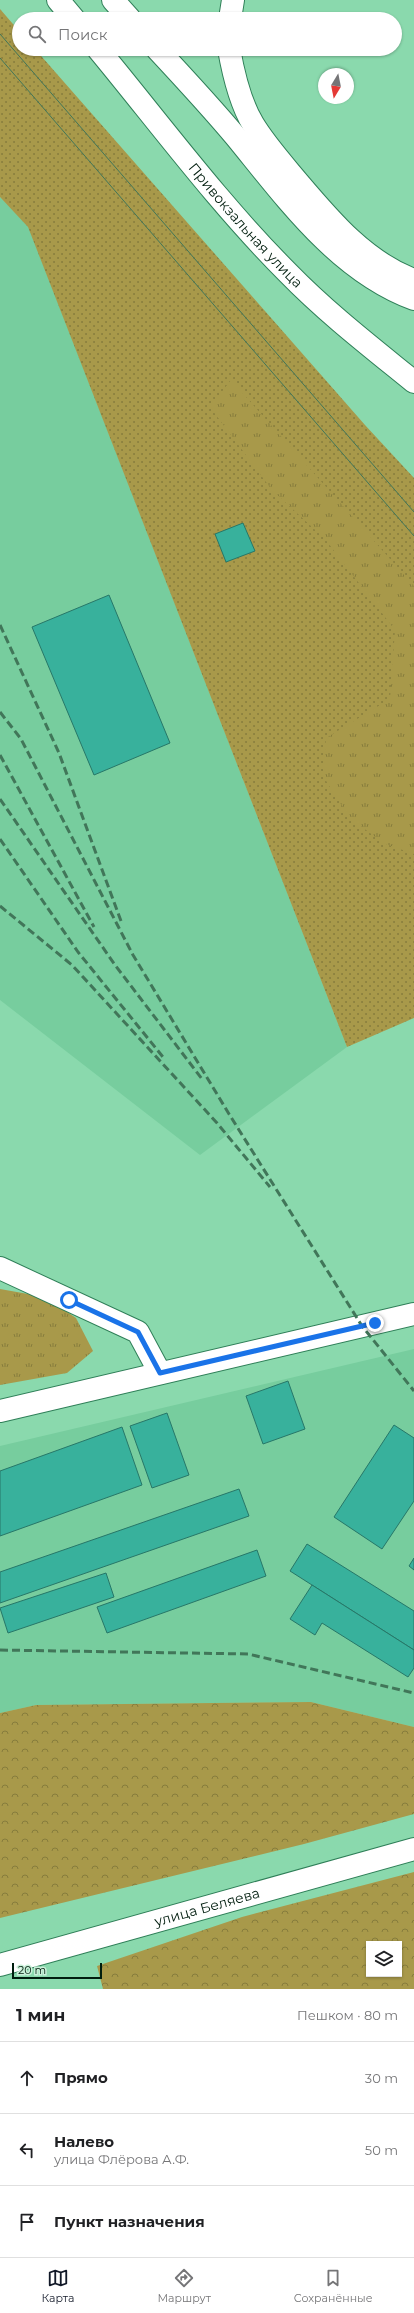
<!DOCTYPE html>
<html lang="ru">
<head>
<meta charset="utf-8">
<style>
  :root { --surface:#fff; --page:#f2f2f2; --text:#202124; --muted:#757577; --line:#e0e0e0; --accent:#111827 }
  body { margin:0; font-family:Montserrat,sans-serif; background:var(--page); color:var(--text) }
  .controls { position:absolute; right:12px; bottom:12px; display:grid; overflow:hidden; border-radius:0px; box-shadow:0 1px 3px #0004 }
  .controls button { width:36px; height:36px; display:grid; place-items:center; padding:0; border:0; border-bottom:1px solid var(--line); background:var(--surface); color:var(--text); font:20px sans-serif }
  .compass { position:absolute; left:318px; top:68px; width:36px; height:36px; border-radius:50%; background:var(--surface); box-shadow:0 1px 3px #0004; rotate:190deg }
  .scale { position:absolute; left:12px; bottom:10px; width:90px; box-sizing:border-box; padding-left:4px; border:2px solid #001d0e; border-top:0; font-size:11px; line-height:14px; white-space:nowrap; color:#001d0e; -webkit-text-stroke:3px #caf0d9; paint-order:stroke }
  .stop { position:absolute; width:12px; height:12px; margin:-9px; border:3px solid #1a73e8; border-radius:50%; background:#fff }
  .stop.end { background:#1a73e8; border-color:#fff; box-shadow:0 1px 4px #0008 }
  .list { margin:0; padding:0; list-style:none }
  h2 { display:flex; justify-content:space-between; align-items:center; height:52px; margin:0; padding:0 16px; font-size:17px }
  h2 small { font-size:13px; font-weight:400; color:var(--muted) }
  .list li { display:grid; grid-template-columns:26px 1fr auto; gap:12px; align-items:center; box-sizing:border-box; height:72px; padding:0 16px; border-top:1px solid var(--line) }
  .list b { display:block; font-size:15px; white-space:nowrap }
  .list p { margin:0; font-size:13px; white-space:nowrap; color:var(--muted) }
  .list em { font-size:13px; font-style:normal; color:var(--muted) }
  .icon { flex:none; width:22px; height:22px; fill:none; stroke:currentColor; stroke-width:2; stroke-linecap:round; stroke-linejoin:round }
  .map { position:relative; flex:none; width:414px; height:1989px; overflow:hidden }
  .search { position:absolute; background:var(--surface); box-shadow:0 1px 3px #0004; left:12px; right:12px; top:12px; height:44px; display:flex; align-items:center; gap:10px; box-sizing:border-box; padding:0 14px; border-radius:22px; color:var(--muted); font-size:15px }
  .sheet { height:268px; background:var(--surface) }
  nav { display:flex; justify-content:space-around; align-items:center; box-sizing:border-box; height:56px; border-top:1px solid var(--line); background:var(--surface); font-size:11px; color:var(--muted) }
  nav a { display:grid; justify-items:center; gap:2px }
  nav .on { color:var(--accent) }
  .map>svg:first-child { display:block }
</style>
</head>
<body>
<div class="map">
<svg width="414" height="1989" viewBox="0 0 414 1989">
  <defs>
    <pattern id="grass-dots" width="8" height="8" patternUnits="userSpaceOnUse"><rect width="8" height="8" fill="#a8994a"/><path d="M2 2h.1M6 6h.1" fill="none" stroke="#867c3c" stroke-width="1.8" stroke-linecap="round"/></pattern>
    <pattern id="forest-crowns" width="20" height="18" patternUnits="userSpaceOnUse"><rect width="20" height="18" fill="#a8994a"/><path d="M2 6a3 3 0 1 1 6 0M12 15a3 3 0 1 1 6 0" fill="none" stroke="#867c3c"/></pattern>
    <pattern id="park-tufts" width="24" height="20" patternUnits="userSpaceOnUse"><rect width="24" height="20" fill="#a8994a"/><path d="M3 7l-1-3M5 7V3M7 7l1-3M15 17l-1-3M17 17v-4M19 17l1-3" fill="none" stroke="#867c3c"/></pattern>
  </defs>
  <rect width="100%" height="100%" fill="#8ad9ad"/>
  <g fill="#77cd9e">
    <path d="M0,197l28,29 319,821 -147,108 -200,-155z"/>
    <path d="M414,1349v378l-103,-25 -275,3 -36,8v-267z"/>
  </g>
  <path fill="url(#grass-dots)" d="M0,9l19,22v18h16l330,376 49,53v540l-67,29 -319,-820 -28,-30z"/>
  <g fill="url(#forest-crowns)" fill-rule="evenodd">
    <path d="M311,1702l103,25v87l-110,30 -304,74v-205l36,-8z"/>
    <path d="M414,1872v117h-311l-6,-23 145,-49zM369,1944h30v30h-30z"/>
  </g>
  <g fill="url(#park-tufts)">
    <path d="M231,380l183,206v268l-31,-11 -34,-26 -26,-41 3,-38 64,-39 5,-69 -70,-91 -53,-49 -62,-83z"/>
    <path d="M0,1289l45,8 31,21 17,33 -26,22 -67,12z"/>
  </g>
  <g fill="#38b19c" stroke="#277768">
    <path d="M243,523l12,28 -29,11 -11,-28z"/>
    <path d="M109,595l61,148 -76,32 -62,-148z"/>
    <path d="M288,1381l17,48 -42,15 -17,-48z"/>
    <path d="M167,1413l22,62 -37,13 -22,-62z"/>
    <path d="M394,1425l20,13v63l-32,48 -48,-32z"/>
    <path d="M122,1427l20,58 -142,51v-65z"/>
    <path d="M239,1489l10,27 -249,87v-31z"/>
    <path d="M307,1544l107,67v39l-124,-79z"/>
    <path d="M257,1550l9,26 -159,57 -10,-26z"/>
    <path d="M414,1558v12l-5,-4z"/>
    <path d="M106,1573l8,24 -106,36 -8,-25z"/>
    <path d="M312,1585l102,65v18l-6,9 -86,-54 -7,12 -25,-16z"/>
  </g>
  <g fill="none" stroke-linecap="round" stroke-linejoin="round">
    <defs>
      <g id="minor">
        <path d="M0,1268l138,64 22,41"/>
        <path d="M0,1411l414,-97"/>
        <path id="s1" d="M0,1965l414,-116"/>
      </g>
      <g id="major">
        <path d="M58,0l16,19"/>
        <path d="M113,0l17,19"/>
        <path d="M230,19l3,-19"/>
        <path id="s2" d="M98,49c62,75 121,155 190,224 39,40 83,74 126,109"/>
        <path d="M157,49c27,29 54,58 79,88 50,61 102,134 178,162"/>
        <path d="M229,49c4,23 12,55 24,75 12,20 29,39 44,57 33,39 68,81 117,99"/>
      </g>
    </defs>
    <use href="#minor" stroke="#2f7f58" stroke-width="24"/>
    <use href="#major" stroke="#2f7f58" stroke-width="24"/>
    <use href="#minor" stroke="#fff" stroke-width="22"/>
    <use href="#major" stroke="#fff" stroke-width="22"/>
    <g stroke="#417659" stroke-width="1">
      <path d="M0,34l414,478"/>
      <path d="M0,58l414,478"/>
    </g>
    <g stroke="#417659" stroke-width="3" stroke-dasharray="8 4" stroke-linecap="butt">
      <path d="M0,625l59,128 62,168"/>
      <path d="M0,712l21,27 112,216 96,159 133,212 52,65"/>
      <path d="M0,755l94,172"/>
      <path d="M0,799l115,166 87,114"/>
      <path d="M0,839l78,113 85,105"/>
      <path d="M0,906l72,59 145,158 53,64"/>
      <path d="M0,1650l248,4 166,39"/>
    </g>
  </g>
  <g fill="none" stroke-linecap="round" stroke-linejoin="round">
    <path stroke="#1a73e8" stroke-width="5" d="M69,1300l69,32 22,41 215,-50"/>
  </g>
  <g text-anchor="middle" dominant-baseline="central" stroke-width="3" stroke-linejoin="round" paint-order="stroke">
    <g font-size="14" fill="#001d0e" stroke="#caf0d9">
      <text stroke="none"><textPath href="#s2" startOffset="230">Привокзальная улица</textPath></text>
      <text stroke="none"><textPath href="#s1" startOffset="215">улица Беляева</textPath></text>
    </g>
  </g>
</svg>
<div class="controls">
<button><svg class="icon" aria-label="layers" viewBox="0 0 24 24"><path d="M12 4l9 5-9 5-9-5zM3 14l9 5 9-5"/></svg></button>
</div>
<svg class="compass" viewBox="-18 -18 36 36"><path d="M0-13l5 13h-10z" fill="#e53935"/><path d="M0 13l5-13h-10z" fill="#757577"/></svg>
<div class="scale">20 m</div>
<div class="stop" style="left:69px;top:1300px"></div>
<div class="stop end" style="left:375px;top:1323px"></div>
<div class="search"><svg class="icon" aria-label="search" viewBox="0 0 24 24"><circle cx="10" cy="10" r="6"/><path d="M15 15l6 6"/></svg>Поиск</div>
</div>
<section class="sheet">
<h2>1 мин<small>Пешком · 80 m</small></h2>
<ul class="list">
<li><svg class="icon" aria-label="ahead" viewBox="0 0 24 24"><path d="M12 20V5M6 11l6-6 6 6"/></svg><div><b>Прямо</b></div><em>30 m</em></li>
<li><svg class="icon" aria-label="left" viewBox="0 0 24 24"><path d="M17 20v-9H6M10 6l-5 5 5 5"/></svg><div><b>Налево</b><p>улица Флёрова А.Ф.</p></div><em>50 m</em></li>
<li><svg class="icon" aria-label="arrive" viewBox="0 0 24 24"><path d="M6 21V4h12l-3 4 3 4H6"/></svg><div><b>Пункт назначения</b></div></li>
</ul>
</section>
<nav>
<a class="on"><svg class="icon" aria-label="map" viewBox="0 0 24 24"><path d="M3 6l6-2 6 2 6-2v14l-6 2-6-2-6 2zM9 4v14M15 6v14"/></svg>Карта</a>
<a><svg class="icon" aria-label="directions" viewBox="0 0 24 24"><path d="M12 3l9 9-9 9-9-9zM9 14v-3h6M13 9l2 2-2 2"/></svg>Маршрут</a>
<a><svg class="icon" aria-label="saved" viewBox="0 0 24 24"><path d="M7 4h10v16l-5-4-5 4z"/></svg>Сохранённые</a>
</nav>
</body>
</html>
